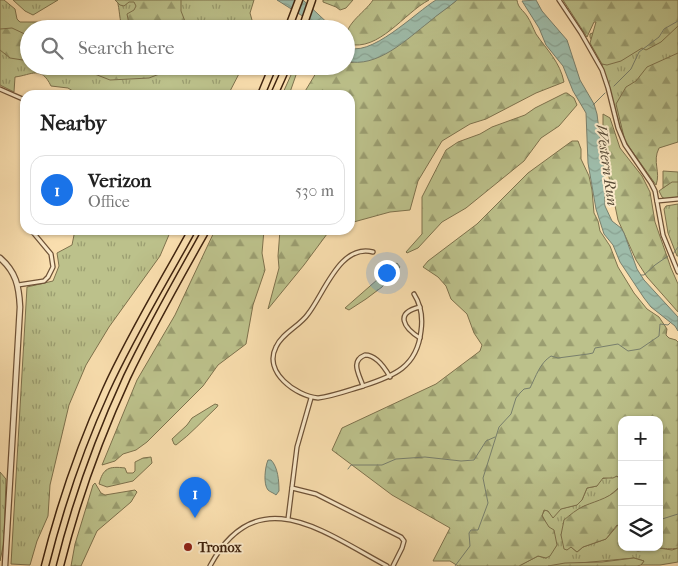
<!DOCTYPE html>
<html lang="en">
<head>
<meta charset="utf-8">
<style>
  :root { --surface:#fff; --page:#f6f6f6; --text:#222; --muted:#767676; --line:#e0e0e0; --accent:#1a73e8 }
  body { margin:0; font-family:"IM FELL French Canon",serif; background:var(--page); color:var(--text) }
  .controls { position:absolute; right:15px; bottom:15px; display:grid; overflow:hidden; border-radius:10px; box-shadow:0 1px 4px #0004 }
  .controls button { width:45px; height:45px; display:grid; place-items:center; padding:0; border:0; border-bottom:1px solid var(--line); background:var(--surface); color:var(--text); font:25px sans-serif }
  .you { position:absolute; left:386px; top:272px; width:18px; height:18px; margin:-12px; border:4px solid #fff; border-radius:50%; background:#1a73e8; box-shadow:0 0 0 8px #1a73e833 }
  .badge { display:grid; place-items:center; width:32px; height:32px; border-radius:50%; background:var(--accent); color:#fff; font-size:16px; font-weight:700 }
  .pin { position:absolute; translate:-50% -41px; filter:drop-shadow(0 1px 2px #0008) }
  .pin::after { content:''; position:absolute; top:26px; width:18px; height:15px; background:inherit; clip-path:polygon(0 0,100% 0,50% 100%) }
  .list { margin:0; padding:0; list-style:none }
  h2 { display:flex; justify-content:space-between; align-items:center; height:65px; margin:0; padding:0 20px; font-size:21px }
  h2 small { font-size:16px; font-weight:400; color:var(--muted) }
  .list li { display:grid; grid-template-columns:32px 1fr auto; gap:15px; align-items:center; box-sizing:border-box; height:70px; margin:0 10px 10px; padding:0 10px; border:1px solid var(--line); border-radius:15px }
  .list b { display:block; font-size:19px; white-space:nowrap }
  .list p { margin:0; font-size:16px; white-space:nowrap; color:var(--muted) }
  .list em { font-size:16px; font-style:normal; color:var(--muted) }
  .icon { flex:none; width:28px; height:28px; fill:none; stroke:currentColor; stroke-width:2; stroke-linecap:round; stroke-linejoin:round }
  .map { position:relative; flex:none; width:678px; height:566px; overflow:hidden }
  .search { position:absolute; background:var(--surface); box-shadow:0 1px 4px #0004; left:20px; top:20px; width:335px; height:55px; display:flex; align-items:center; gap:12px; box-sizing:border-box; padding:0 18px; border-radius:28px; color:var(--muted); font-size:19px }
  .panel { position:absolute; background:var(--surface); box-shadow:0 1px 4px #0004; left:20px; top:90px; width:335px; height:145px; border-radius:15px }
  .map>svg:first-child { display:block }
</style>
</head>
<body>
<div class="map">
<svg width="678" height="566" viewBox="0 0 678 566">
  <defs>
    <pattern id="grass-tufts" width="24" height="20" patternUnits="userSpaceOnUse" patternTransform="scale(1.25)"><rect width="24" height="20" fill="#bcc18b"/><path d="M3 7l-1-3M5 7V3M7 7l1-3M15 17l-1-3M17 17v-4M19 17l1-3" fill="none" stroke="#9a9d70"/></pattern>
    <pattern id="forest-firs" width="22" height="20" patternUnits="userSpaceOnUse" patternTransform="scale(1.25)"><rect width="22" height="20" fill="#bcc18b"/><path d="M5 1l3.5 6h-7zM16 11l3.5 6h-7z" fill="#9a9d70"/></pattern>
    <pattern id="water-waves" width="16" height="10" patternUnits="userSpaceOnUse" patternTransform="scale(1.25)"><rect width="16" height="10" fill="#9ebcaa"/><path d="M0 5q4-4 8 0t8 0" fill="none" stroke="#89a191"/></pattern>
  </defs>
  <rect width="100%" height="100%" fill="#f9deae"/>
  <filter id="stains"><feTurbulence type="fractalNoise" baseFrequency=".004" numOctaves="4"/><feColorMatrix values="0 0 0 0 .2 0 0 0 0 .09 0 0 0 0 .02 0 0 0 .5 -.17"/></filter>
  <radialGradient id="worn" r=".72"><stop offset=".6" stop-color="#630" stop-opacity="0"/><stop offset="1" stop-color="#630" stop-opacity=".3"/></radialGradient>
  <g fill="url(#grass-tufts)" stroke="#7e724d">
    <path d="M0,0h4l11,9 2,10 3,3h17l17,7h-25v37h214l-15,29h-149l-11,-7 -17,-2c-10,-21 -19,-11 -36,-9l-1,15 -14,-7z"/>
    <path d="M13,0h45l-25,15 -8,-4z"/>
    <path d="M117,0h137l-4,13 2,7 -3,9h-126c-4,-9 -3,-19 -6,-29z"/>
    <path d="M678,0v122l-46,32c-16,-27 -18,-58 -30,-87v-3h2l-14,-27v-3z"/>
    <path d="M678,177v20l-13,2 -3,-2 -3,-6z"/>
    <path d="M678,204v52h-1l-9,-23 -4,-24 2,-3z"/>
    <path d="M75,230h96l-11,26 -51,71 -23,38 -17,40 -19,80 -2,31 -11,25 -7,24 -19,-1 16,-277 26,-6 6,-15 -2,-13 15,-8z"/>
    <path d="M0,472l6,7 -2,63 -4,19z"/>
    <path d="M617,476l4,3v7l-12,10 -9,5 -18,6 -19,16 1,4 -3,8 10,12 6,5 6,-5 23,-8 12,-14 4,3v19l16,4 21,-3 13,2 6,-2v14l-18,3h-19l3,-4 -10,-3 -86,8h-29l19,-10 8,2 11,-13 -15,-30 3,-5 3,1 5,6 7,-8 17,-4 5,-5 5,-12 10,-2 3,-7z"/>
  </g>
  <g fill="url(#forest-firs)" stroke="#7e724d">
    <path d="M115,0h66v11l7,18h-58l-3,-15 7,-4 2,-4 -2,-4h-5l-5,4 -4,-1z"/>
    <path d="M323,0h30l-7,8 -6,2 -4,-3 -13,-5z"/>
    <path d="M373,0h56c-25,13 -50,52 -81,44 -8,-18 16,-30 25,-44z"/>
    <path d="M457,0h60c1,8 6,10 10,16 4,6 6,12 9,18 11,16 24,28 28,48l-28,11 -50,26 -16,5 -28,17 -24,40 -8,29 -20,2 -40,11v-128h-47l1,-2 12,-20 8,-7h22v-3c17,2 96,-50 111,-63z"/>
    <path d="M563,0h115v26l-17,16 -15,8 -4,-2 -21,13 -14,4 -5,-1 -12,-21 6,-21h-2l-7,15z"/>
    <path d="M12,28l17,8v25l-19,-3 -10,-8v-21z"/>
    <path d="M678,53v89l-19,6c-7,14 2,24 -3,37l-31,-44 -9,-37 10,-17 10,-6 11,-14z"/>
    <path d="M57,66h113l-8,7 -13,5 -39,2 -23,-9z"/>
    <path d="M295,66h8l-7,9 -7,20h-7z"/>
    <path d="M565,93h2l7,5 3,7 -18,21 -18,12 -17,23 -58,47 -24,14 -24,26 -11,5 -1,-1 16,-18v-37l24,-47 12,-8 22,-8 12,-7 33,-12 10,-7z"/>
    <path d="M603,114l7,4 10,30 22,28 8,16 5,30 16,46 7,16v28l-31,-35 -11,-17 -18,-40 -13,-62 -2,-27z"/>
    <path d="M572,141h6l3,8v10l8,17 3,14 2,23 4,8 2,10 10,15 8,21 16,26 13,16 12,8 8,12 -1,6 3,3 7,2 2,2v206c-8,2 -13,0 -20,0 -10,-1 -22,7 -31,-1h32v-127h-37v62l-5,-6 -4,2h-10l-6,8 -10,2 -5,12 -5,5 -16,4 -8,9 -5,-7 -4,-1 -2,6 7,11 5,3 3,15 -7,11 -4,2 -8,-2 -19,10h-61l-8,-5h-17l17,-33 -58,-33 -60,-45 10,-22 94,-44 44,-33 2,-6 -8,-12 -7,-19 -16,-15 -5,-13 -8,-9 -15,-10 5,-6 49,-37 51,-51z"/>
    <path d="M663,171l15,1v10h-6l-9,6z"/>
    <path d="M215,230h49l-2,23 3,17 -12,35 -7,39 -28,21 -15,21 -56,56 -11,8 -13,4 -8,7 -13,4 35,-85 38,-65z"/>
    <path d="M280,230h50l-26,35 -36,44 11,-41 -1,-12z"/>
    <path d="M397,263l3,4 -18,20 -16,12 -17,11 -4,-2 49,-43z"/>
    <path d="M215,404l3,1 -1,2c-14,13 -26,27 -41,38l-2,-1 -2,-5 15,-14 5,-7z"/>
    <path d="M151,457l1,6 -19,18 -26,6 -8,-3c4,-16 10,-18 26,-16l2,5h6l2,-2v-9l8,-4z"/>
    <path d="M95,483l6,10 4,2 30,-5 2,2 -6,10 -34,29 -16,35h-10l4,-22 18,-59z"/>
    <path d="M622,484v44l-5,-3 -11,14 -23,8 -6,5 -6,-5 -4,3 -3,-1 -3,-14 3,-15c6,-5 13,-11 20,-14 14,-6 28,-8 38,-22z"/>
    <path d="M634,558l10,3 -3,4 -4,1h-89l17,-3 37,-1z"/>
  </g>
  <g fill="url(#water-waves)" stroke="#787f6c">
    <path d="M277,0h26l31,29h-15l-7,-7z"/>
    <path d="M436,0h21c-9,8 -19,14 -28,22 -22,17 -52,47 -83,39v-15c22,15 71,-35 90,-46z"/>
    <path d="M536,0l6,11 25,29 13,40 14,24 3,10 7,56 1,36 7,15 9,7 3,5 13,36 7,11 34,37v14l-3,-5 -24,-19 -7,-9 -24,-36 -7,-17 -9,-11 -8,-25 -8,-46 -2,-50 -13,-22 -10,-25 -17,-21 -7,-17 -17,-27z"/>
    <path d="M268,460h3c7,7 8,21 8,31l-3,4c-2,-2 -6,-3 -8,-5 -5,-6 -3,-23 0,-30z"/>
  </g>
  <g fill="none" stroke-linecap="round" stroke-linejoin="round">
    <g stroke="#787f6c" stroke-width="1">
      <path d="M614,86l17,-17 8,-17 20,-15 5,-8 14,-8"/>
      <path d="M593,105l12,-12"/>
      <path d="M673,254l5,-7"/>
      <path d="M641,275h3l11,-10 13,-9"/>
      <path d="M348,469l3,-4h31l14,-6 29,-2 36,4 13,-1 12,-19 9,-4"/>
      <path d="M659,520l19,-6"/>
      <path d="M455,566l15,-20 -1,-13 2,-3h7l10,-27 -5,-25 16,-51 12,-13 5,-16 4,-5 4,-4 6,-1c6,-12 10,-25 21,-32l7,2 30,-4 5,-1 2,-5 23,-4 10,7 12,-2 19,-13 1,-12 8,1 3,-3"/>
    </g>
    <defs>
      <g id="minor">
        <path d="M559,0l22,33 21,37 6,18 10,40 7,17 26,38 4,8 8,44 15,37"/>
        <path d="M0,89l25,11"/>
        <path d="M657,201l21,-2"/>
        <path d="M373,252c-33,-9 -49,42 -65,62 -8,12 -26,19 -32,33 -13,25 20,49 42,51 16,-2 31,-8 45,-12 31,-10 54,-19 58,-55 2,-14 0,-26 -7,-37"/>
        <path d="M18,285l26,-4 4,-4 5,-10 -2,-13 -20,-24"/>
        <path d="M420,307c-26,6 -16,21 0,31"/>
        <path d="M363,386c-4,-12 -13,-25 2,-31 11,0 20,13 25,22"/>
        <path d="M292,488l24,6 85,43 3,4 -2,7 -9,18"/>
        <path d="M288,519l9,-72 14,-49"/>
        <path d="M210,566c47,-88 115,-33 177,0"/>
      </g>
      <path id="tertiary" d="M0,258c16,14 19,28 20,49l-15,259"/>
      <g id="motorway">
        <path d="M288,29l11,-29"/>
        <path d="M302,29l10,-29"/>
        <path d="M261,95l12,-29"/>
        <path d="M274,95l13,-29"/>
        <path d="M45,566c15,-60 35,-119 61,-176 25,-55 57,-107 86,-160"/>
        <path d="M60,566c16,-65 39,-128 67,-189 24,-50 52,-99 79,-147"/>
      </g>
    </defs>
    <use href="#minor" stroke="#6e5237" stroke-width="5.5"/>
    <use href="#tertiary" stroke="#6e5237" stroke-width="7"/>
    <use href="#motorway" stroke="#40240f" stroke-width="9"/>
    <use href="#minor" stroke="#fbeaca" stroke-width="3"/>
    <use href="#tertiary" stroke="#fbeaca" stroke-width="4.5"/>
    <use href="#motorway" stroke="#f9deae" stroke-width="6"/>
  </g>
  <circle fill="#8f2418" stroke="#fbeaca" stroke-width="2" cx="188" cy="547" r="5"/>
  <g text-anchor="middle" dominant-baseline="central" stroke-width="4" stroke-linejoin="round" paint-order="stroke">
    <g font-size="14" font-weight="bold" fill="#40240f" stroke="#fbeaca" text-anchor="start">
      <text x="198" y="547">Tronox</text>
    </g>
    <g font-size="15" font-style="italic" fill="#584a36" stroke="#fbeaca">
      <text transform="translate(607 165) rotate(82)">Western Run</text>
    </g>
  </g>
  <rect width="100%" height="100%" filter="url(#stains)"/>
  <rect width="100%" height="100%" fill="url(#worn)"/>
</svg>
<div class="controls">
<button>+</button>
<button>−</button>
<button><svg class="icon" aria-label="layers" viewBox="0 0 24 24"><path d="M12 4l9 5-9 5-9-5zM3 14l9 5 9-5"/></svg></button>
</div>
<div class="you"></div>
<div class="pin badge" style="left:195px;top:518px">1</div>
<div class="search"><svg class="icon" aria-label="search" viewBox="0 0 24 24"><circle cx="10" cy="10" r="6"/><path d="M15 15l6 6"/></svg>Search here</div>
<section class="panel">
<h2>Nearby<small></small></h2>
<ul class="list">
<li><span class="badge">1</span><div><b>Verizon</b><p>Office</p></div><em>530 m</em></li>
</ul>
</section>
</div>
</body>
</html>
